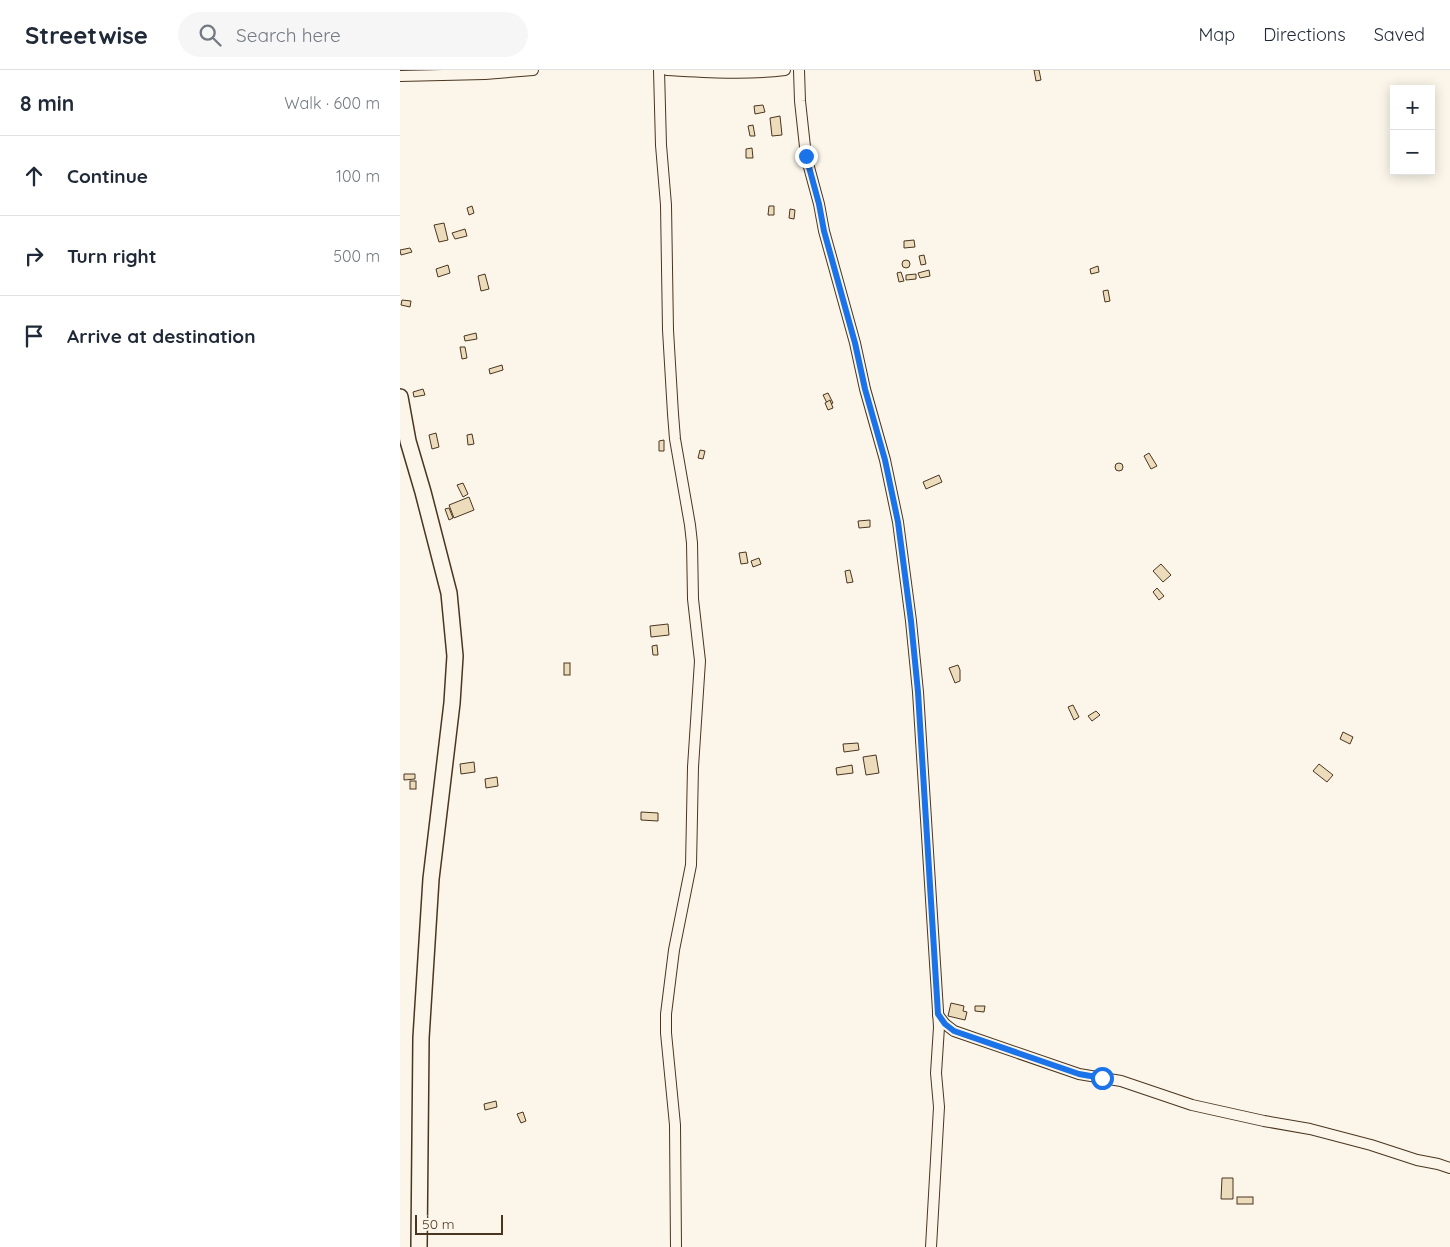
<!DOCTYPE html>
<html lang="en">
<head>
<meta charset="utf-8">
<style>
  :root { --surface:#fff; --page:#f6f6f7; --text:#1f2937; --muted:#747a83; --line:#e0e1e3 }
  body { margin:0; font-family:Quicksand,sans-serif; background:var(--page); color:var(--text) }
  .controls { position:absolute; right:15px; top:15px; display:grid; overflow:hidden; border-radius:0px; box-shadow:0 2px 12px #0003 }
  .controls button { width:45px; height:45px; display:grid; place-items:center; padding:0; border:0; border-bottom:1px solid var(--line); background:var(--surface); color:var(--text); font:25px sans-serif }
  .scale { position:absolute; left:15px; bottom:12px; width:88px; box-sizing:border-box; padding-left:5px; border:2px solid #4a3520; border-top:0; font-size:14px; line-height:18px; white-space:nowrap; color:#4a3520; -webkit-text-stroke:4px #fbf6e9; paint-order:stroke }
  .stop { position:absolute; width:15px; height:15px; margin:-11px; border:4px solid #1a73e8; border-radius:50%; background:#fff }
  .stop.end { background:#1a73e8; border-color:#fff; box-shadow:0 1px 5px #0008 }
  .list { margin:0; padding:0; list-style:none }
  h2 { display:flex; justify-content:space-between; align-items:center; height:65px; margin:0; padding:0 20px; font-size:21px }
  h2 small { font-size:16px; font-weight:400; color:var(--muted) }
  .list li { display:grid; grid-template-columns:32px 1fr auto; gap:15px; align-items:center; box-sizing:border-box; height:80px; padding:0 20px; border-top:1px solid var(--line) }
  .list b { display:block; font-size:19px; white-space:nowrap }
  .list em { font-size:16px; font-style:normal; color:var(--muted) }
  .icon { flex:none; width:28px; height:28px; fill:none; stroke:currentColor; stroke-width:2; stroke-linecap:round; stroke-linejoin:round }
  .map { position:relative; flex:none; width:1050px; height:1177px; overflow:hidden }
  header { display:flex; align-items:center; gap:30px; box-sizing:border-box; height:70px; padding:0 25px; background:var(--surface); border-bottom:1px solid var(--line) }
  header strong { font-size:24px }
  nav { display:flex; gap:28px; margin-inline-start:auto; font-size:18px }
  .search { width:350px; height:45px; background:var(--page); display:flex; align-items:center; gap:12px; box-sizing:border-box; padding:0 18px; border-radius:28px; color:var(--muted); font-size:19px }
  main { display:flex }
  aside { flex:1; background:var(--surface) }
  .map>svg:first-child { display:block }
</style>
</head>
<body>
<header>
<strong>Streetwise</strong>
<div class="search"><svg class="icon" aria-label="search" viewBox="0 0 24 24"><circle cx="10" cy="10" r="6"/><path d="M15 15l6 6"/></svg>Search here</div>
<nav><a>Map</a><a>Directions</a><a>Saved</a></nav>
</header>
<main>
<aside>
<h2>8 min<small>Walk · 600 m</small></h2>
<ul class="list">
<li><svg class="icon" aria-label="ahead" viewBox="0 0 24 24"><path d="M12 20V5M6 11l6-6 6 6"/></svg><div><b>Continue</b></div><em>100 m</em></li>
<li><svg class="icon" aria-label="right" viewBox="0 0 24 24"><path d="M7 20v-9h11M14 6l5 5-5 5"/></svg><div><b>Turn right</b></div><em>500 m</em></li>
<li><svg class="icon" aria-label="arrive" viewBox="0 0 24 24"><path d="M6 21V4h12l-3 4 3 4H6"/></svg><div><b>Arrive at destination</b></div></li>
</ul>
</aside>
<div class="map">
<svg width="1050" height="1177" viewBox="0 0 1050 1177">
  <rect width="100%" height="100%" fill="#fbf6e9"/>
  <g fill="#ecdcbc" stroke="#4a3520">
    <path d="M634,0h5l2,10 -5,1z"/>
    <path d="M363,35l2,7 -10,2 -1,-8z"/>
    <path d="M380,46l2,19 -10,1 -2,-18z"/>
    <path d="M353,55l2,11h-5l-2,-10z"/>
    <path d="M352,78l1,10h-7v-9z"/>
    <path d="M72,136l2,7 -5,2 -2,-7z"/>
    <path d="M369,136h5v9h-6z"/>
    <path d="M390,139l5,1 -1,9 -5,-1z"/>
    <path d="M44,153l4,17 -9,2 -5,-17z"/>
    <path d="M65,159l2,7 -12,3 -3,-6z"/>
    <path d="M514,170l1,7 -11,1v-7z"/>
    <path d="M10,178l2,4 -11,3 -1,-5z"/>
    <path d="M524,185l2,9 -5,1 -2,-9z"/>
    <circle cx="506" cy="194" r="4"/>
    <path d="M48,195l2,8 -12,4 -2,-8z"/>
    <path d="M698,196l1,6 -8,2 -1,-5z"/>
    <path d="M529,200l1,6 -10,2 -2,-5z"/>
    <path d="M501,202l3,9 -5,1 -2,-9z"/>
    <path d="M85,204l4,15 -8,2 -3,-15z"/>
    <path d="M516,204v5l-10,1v-5z"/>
    <path d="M708,220l2,11 -5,1 -2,-11z"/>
    <path d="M2,230l9,1 -1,6 -9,-2z"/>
    <path d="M76,263l1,6 -12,2 -1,-5z"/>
    <path d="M60,277h5l2,11 -5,1z"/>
    <path d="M102,295l1,5 -13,4 -1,-5z"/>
    <path d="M23,319l2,6 -11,2 -1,-5z"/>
    <path d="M428,323l5,10 -5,2 -5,-10z"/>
    <path d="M430,330l3,8 -5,2 -3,-7z"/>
    <path d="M36,363l3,14 -7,2 -3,-14z"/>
    <path d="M72,364l2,10 -6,1 -1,-10z"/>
    <path d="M264,370v11h-5v-10z"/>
    <path d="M300,380l5,1 -2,8 -5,-1z"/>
    <path d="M749,383l8,13 -6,3 -7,-13z"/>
    <circle cx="719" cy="397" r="4"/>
    <path d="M539,405l3,7 -16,7 -3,-7z"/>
    <path d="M63,413l5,11 -5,3 -6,-12z"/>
    <path d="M69,427l5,13 -20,8 -5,-13z"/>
    <path d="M49,438l4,10 -4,2 -4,-11z"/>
    <path d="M470,450v7l-11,1 -1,-7z"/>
    <path d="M346,482l2,11 -7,1 -2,-11z"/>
    <path d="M359,488l2,6 -8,3 -2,-6z"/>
    <path d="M761,494l10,11 -8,7 -10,-11z"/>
    <path d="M450,500l3,12 -6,1 -2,-12z"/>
    <path d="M757,518l7,8 -5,4 -6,-8z"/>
    <path d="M268,554l1,11 -18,2 -1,-11z"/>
    <path d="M257,575l1,10h-5l-1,-9z"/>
    <rect x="164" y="593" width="6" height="12"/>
    <path d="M558,595l2,5v11l-5,2 -6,-15z"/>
    <path d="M673,635l6,12 -5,3 -6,-13z"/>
    <path d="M696,641l4,4 -8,6 -4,-5z"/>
    <path d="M943,662l10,5 -3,7 -10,-5z"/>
    <path d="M458,673l1,7 -15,2 -1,-8z"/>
    <path d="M476,685l3,18 -13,2 -3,-18z"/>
    <path d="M74,692l1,10 -14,2 -1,-10z"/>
    <path d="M919,694l14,11 -6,7 -14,-11z"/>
    <path d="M452,695l1,8 -16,2 -1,-7z"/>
    <path d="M4,704h11v5l-11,1z"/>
    <path d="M97,707l1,9 -12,2 -1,-9z"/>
    <rect x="10" y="711" width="6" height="8"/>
    <path d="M241,742l17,1v8l-17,-1z"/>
    <path d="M551,933l13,3 -1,5 4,1 -2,8 -17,-4z"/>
    <path d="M575,936h10l-1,6 -9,-1z"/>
    <path d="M96,1031l1,6 -12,3 -1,-6z"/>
    <path d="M123,1042l3,9 -5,2 -4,-9z"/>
    <path d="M822,1108h11v21h-12z"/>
    <rect x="837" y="1127" width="16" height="7"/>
  </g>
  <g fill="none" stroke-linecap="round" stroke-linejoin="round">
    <defs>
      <g id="street">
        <path d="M259,0l2,75 5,60 2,125 5,84 2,25 15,86 2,18 1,56 7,62 -7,106 -2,98 -17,85 -8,64v19l9,92 1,122"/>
        <path d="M267,0c39,2 79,5 118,0"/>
        <path d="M399,0l1,31 6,55 13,48 5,27 31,112 10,46 20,71 13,62 13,99 7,71 21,335 -3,46 3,34 -8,140"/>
        <path d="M0,6l85,-2 48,-4"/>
        <path d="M538,945l7,9 9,7 125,43 42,7 71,24 72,16 46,8 61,16 46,15 21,4 12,4"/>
      </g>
      <path id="secondary" d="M0,327l8,44 15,51 26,101 6,63 -3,47 -21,176 -10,159 -2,209"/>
    </defs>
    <use href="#street" stroke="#4a3520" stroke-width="12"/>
    <use href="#secondary" stroke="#4a3520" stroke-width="18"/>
    <use href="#street" stroke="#fbf6e9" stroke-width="10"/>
    <use href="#secondary" stroke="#fbf6e9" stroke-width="15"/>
  </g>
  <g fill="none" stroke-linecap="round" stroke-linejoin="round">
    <path stroke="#1a73e8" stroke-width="6" d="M406,86l13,48 5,27 31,112 10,46 20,71 13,62 13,99 7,71 20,322 7,10 9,7 125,43 23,4"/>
  </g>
</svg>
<div class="controls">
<button>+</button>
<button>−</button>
</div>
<div class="scale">50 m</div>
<div class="stop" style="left:702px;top:1008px"></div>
<div class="stop end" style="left:406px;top:86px"></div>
</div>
</main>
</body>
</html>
